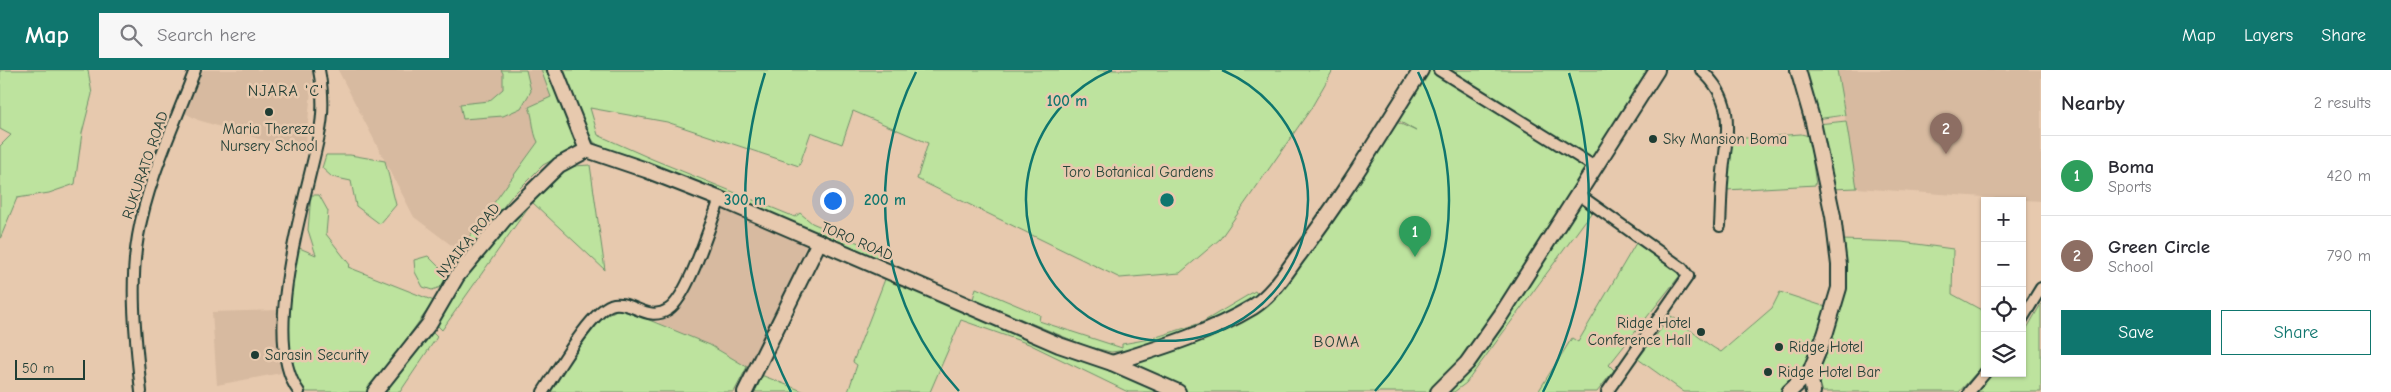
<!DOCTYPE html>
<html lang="en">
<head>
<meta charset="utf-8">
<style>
  :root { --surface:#fff; --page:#f7f7f7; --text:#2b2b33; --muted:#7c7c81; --line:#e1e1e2; --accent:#0f766e }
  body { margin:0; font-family:"Comic Neue",sans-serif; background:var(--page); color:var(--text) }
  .controls { position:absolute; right:15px; bottom:15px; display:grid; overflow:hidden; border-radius:0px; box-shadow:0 1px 4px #0004 }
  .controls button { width:45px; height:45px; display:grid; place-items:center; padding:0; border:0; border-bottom:1px solid var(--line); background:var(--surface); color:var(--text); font:25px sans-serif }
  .scale { position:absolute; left:15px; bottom:12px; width:70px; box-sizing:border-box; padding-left:5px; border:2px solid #1f3d34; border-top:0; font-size:14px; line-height:18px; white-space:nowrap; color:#1f3d34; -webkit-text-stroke:4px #e7c9ae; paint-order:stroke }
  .you { position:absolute; left:832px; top:130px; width:18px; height:18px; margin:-12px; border:4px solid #fff; border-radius:50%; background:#1a73e8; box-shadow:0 0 0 8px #1a73e833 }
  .badge { display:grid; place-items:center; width:32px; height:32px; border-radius:50%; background:var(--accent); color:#fff; font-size:16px; font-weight:700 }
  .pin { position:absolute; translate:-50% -41px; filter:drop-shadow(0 1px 2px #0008) }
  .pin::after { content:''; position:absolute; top:26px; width:18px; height:15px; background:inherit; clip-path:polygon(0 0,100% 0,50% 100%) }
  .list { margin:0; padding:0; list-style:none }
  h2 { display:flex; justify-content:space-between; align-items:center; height:65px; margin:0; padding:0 20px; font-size:21px }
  h2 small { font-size:16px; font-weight:400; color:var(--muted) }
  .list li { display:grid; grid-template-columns:32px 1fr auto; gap:15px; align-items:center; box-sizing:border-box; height:80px; padding:0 20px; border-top:1px solid var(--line) }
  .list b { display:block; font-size:19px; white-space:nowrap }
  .list p { margin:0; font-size:16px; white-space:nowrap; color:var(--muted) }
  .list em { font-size:16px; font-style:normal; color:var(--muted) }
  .actions { display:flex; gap:10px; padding:15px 20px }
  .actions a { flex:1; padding:11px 0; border:1px solid var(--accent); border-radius:0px; text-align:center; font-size:18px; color:var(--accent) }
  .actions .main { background:var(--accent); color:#fff }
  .icon { flex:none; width:28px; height:28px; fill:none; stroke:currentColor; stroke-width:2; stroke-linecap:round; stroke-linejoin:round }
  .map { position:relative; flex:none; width:2041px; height:322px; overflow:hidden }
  header { display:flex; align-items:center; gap:30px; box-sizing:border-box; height:70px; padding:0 25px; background:var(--accent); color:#fff }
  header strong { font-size:24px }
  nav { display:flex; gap:28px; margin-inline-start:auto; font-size:18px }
  .search { width:350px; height:45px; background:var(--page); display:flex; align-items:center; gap:12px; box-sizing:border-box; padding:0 18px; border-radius:0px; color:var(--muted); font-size:19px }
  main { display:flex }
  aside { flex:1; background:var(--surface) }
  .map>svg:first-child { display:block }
</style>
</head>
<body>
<header>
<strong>Map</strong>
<div class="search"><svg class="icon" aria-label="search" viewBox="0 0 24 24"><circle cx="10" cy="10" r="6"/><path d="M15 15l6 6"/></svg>Search here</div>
<nav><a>Map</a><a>Layers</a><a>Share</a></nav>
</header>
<main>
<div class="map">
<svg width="2041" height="322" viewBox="0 0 2041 322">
  <rect width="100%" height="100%" fill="#e7c9ae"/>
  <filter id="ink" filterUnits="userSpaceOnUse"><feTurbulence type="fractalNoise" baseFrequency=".02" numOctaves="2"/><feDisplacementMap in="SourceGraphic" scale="10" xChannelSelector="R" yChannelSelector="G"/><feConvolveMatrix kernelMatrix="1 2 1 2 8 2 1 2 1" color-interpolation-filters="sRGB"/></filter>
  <g filter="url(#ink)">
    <g fill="#d7baa0">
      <path d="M203,0h110l-8,83 -107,-33 -13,-7z"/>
      <path d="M338,0h203l17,45 -99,136 -45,-34z"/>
      <path d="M1837,0h204v131l-184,-13z"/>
      <path d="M723,137l84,36 -47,106 -13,18 -37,-22 -52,-22 26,-19z"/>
      <path d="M278,240l-1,22 4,41 -64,12 -5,-73z"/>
    </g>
    <g fill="#bde39e" stroke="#6e9069">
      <path d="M0,0h88l4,24 -10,39 -7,51 -26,9 -32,5 -17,41v-93l11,-11 -11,-6z"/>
      <path d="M501,0h25l5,21 -10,17 -18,8 -40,3 -3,-15 29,-3 14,-12v-16z"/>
      <path d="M541,0h10l28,76 -36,19 -32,32 -47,60 -5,-6 79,-109c-6,-11 -4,-23 -9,-35l22,-10z"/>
      <path d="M560,0h773l-23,40 -90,129 -40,34 -60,5 -203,-99 11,-36 -75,-32 -11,33 -31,-12 -12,34 -132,-44 -77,-14 8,27 54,24 143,58 5,-4 12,10 68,29 -3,10 -265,-107 -18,-13 -8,-12z"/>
      <path d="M1424,0h223l-13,34 -167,258 -33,30h-253c-21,-10 -36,-24 -59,-32l132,-53 136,-188 26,12 -22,-13z"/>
      <path d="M1802,0h35l8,45 -29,4z"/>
      <path d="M1846,51l11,67 -26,1 -13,-65z"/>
      <path d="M1801,64l8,2 7,49 -90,5v-25l6,-26z"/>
      <path d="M326,85h24l35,6 11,44 -16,19 -24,-18 -5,-25 -19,-4 -10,-9z"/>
      <path d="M590,95l15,105 -73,-68 -90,128 -10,-10 75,-99 54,-49 13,-6z"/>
      <path d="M311,125h8l9,16 -2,23 24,31 -2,2 86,34 -66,91h-61l-11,-5 -10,-61 11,-79 19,8 -8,-25z"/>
      <path d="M1582,128l12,11 -128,174 -12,9h-10z"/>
      <path d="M1842,170l60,2 51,7 -1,45 33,18v51l-26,29h-136c-14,-32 13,-63 21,-95 5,-19 0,-38 -2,-57z"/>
      <path d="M1636,173l45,31 -72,91 5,5 -17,22h-59l34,-54 6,4z"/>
      <path d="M428,186l17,17 -1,13 -12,4 -9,-3 -8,-15 -1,-12z"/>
      <path d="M887,204l284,118h-43l-99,-48 -68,-24 -31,72h-82l9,-27 -4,-3z"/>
      <path d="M976,218l64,27 -1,6 83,27v-4l28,-5 51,-16 54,-32 5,7 -7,6 -100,43 -42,5 -25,-6 -113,-47z"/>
      <path d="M1780,222l46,15c-8,39 -16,57 -44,85h-98l-46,-33 33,-43c18,11 31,26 50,36l51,-44z"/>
      <path d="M2041,234v88h-67l17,-19h31v-36z"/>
      <path d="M620,238l90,37 37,22 -13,25h-185l28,-45 22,-27z"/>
      <path d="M428,258l9,9 -37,55h-18z"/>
      <path d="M761,305l44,17h-53z"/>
    </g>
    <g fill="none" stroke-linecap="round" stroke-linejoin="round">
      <defs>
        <g id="street">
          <path d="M1439,0l156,97"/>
          <path d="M1701,0c35,31 26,61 22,102 -2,18 -2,36 -3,54"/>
          <path d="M1578,124l104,74 6,8 -81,116"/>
          <path d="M2022,249l19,-31"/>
          <path d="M141,322c-5,-51 -12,-105 -3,-156 10,-58 37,-112 57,-166"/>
          <path d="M299,322c-40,-53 8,-196 20,-257 5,-22 4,-44 0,-65"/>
          <path d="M543,322c12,-18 50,-85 71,-88 19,-3 34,19 55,5 20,-14 41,-85 51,-110"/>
          <path d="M1969,322l16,-19"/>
        </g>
        <g id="secondary">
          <path d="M555,0l32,80"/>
          <path d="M587,80l59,20 74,29 339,146 53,18 66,29"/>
          <path d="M1112,293c48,-15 98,-30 141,-56 19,-12 32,-33 45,-51 45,-59 83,-123 123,-186"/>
          <path d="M1810,302l3,20"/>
          <path d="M375,322l54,-68 28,-48 50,-60 52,-51 28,-15"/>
          <path d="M745,322l74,-150"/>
          <path d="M1438,322l29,-29 34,-48 156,-245"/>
          <path d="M1789,322l21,-20 15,-37 14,-47v-23l-6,-49 -20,-94 -15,-52"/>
        </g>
      </defs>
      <use href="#street" stroke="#1f3d34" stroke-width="14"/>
      <use href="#secondary" stroke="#1f3d34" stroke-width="18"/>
      <use href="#street" stroke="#e7c9ae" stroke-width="10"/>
      <use href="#secondary" stroke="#e7c9ae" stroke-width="14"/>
    </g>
  </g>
  <g fill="none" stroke="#0f766e" stroke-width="2.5">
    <path d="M1222 0A141 141 0 1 1 1112 0"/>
    <path d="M959 321A282 282 0 0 1 916 2M1418 2A282 282 0 0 1 1375 321"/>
    <path d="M791 322A422 422 0 0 1 765 3M1569 3A422 422 0 0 1 1543 322"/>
  </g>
  <g fill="#1f3d34" stroke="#e7c9ae" stroke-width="2">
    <circle cx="269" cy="42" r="5"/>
    <circle cx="1653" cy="69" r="5"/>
    <circle cx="1701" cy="262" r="5"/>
    <circle cx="1779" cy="277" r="5"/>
    <circle cx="255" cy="285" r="5"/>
    <circle cx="1768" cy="302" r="5"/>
  </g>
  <g text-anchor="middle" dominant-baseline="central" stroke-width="5" stroke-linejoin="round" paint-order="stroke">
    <g font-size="15" fill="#1f3d34" stroke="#e7c9ae" text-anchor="start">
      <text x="269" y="59" text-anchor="middle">Maria Thereza<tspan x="269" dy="17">Nursery School</tspan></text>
      <text x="1663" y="69">Sky Mansion Boma</text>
      <text x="1691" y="253" text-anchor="end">Ridge Hotel<tspan x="1691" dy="17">Conference Hall</tspan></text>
      <text x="1789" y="277">Ridge Hotel</text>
      <text x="265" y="285">Sarasin Security</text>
      <text x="1778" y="302">Ridge Hotel Bar</text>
    </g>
    <g font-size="15" fill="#1f3d34" stroke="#e7c9ae">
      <text transform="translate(145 95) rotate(-71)">RUKURATO ROAD</text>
      <text transform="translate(468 170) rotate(-51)">NYAIKA ROAD</text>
      <text transform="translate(857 171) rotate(23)">TORO ROAD</text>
    </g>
    <g font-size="15" fill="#274539" stroke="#e7c9ae">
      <text x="1138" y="102">Toro Botanical Gardens</text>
    </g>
    <g font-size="16" letter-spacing="1" fill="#1f3d34" stroke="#e7c9ae">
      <text x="286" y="21">NJARA 'C'</text>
      <text x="1337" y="272">BOMA</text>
    </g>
  </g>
  <circle cx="1167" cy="130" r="8" fill="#0f766e" stroke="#e7c9ae" stroke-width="2.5"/>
  <g font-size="15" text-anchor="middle" font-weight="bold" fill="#0f766e" stroke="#e7c9ae" stroke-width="5" stroke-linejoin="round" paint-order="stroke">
    <text x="1067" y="36">100 m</text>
    <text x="885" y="135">200 m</text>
    <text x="745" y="135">300 m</text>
  </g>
</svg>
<div class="controls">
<button>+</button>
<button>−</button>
<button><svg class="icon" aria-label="locate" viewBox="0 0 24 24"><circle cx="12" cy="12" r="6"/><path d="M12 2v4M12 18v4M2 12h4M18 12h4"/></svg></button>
<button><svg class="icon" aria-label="layers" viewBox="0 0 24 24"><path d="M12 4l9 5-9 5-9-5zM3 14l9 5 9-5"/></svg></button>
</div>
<div class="scale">50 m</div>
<div class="you"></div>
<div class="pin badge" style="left:1415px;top:187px;background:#2e9e5b">1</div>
<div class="pin badge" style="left:1946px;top:84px;background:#8d6e63">2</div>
</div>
<aside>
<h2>Nearby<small>2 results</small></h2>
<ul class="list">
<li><span class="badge" style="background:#2e9e5b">1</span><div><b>Boma</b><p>Sports</p></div><em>420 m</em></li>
<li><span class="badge" style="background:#8d6e63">2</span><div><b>Green Circle</b><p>School</p></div><em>790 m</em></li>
</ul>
<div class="actions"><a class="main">Save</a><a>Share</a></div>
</aside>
</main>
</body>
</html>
